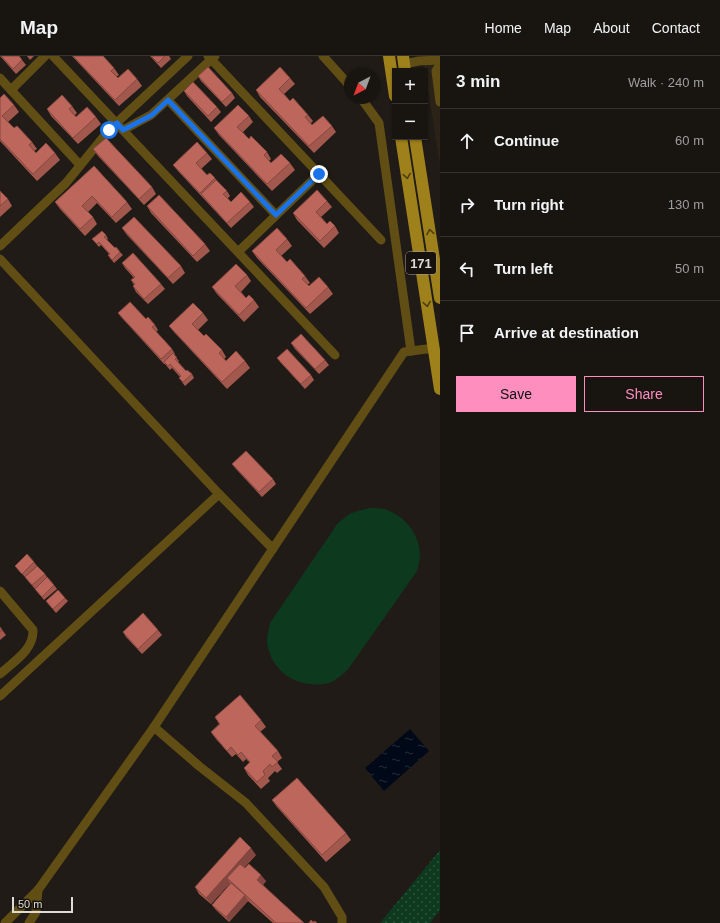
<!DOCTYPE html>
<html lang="en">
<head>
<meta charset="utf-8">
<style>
  :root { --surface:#181410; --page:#25211e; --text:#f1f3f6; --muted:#9f9e9f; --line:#363330; --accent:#fd8ebe }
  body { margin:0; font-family:Arial,sans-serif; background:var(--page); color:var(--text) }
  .controls { position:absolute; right:12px; top:12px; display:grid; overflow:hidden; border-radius:0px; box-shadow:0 1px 3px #0004 }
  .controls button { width:36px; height:36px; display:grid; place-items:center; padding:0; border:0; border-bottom:1px solid var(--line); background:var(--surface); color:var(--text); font:20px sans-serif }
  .compass { position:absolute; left:344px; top:12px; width:36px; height:36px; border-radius:50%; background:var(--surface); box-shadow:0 1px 3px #0004; rotate:221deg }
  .scale { position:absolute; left:12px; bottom:10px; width:61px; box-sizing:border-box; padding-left:4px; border:2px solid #dfdcd8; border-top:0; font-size:11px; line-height:14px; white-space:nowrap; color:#dfdcd8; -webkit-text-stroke:3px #17120d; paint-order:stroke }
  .stop { position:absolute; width:12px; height:12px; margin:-9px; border:3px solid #1a73e8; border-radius:50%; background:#fff }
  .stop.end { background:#1a73e8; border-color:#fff; box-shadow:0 1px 4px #0008 }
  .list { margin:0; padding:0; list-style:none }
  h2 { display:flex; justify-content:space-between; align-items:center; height:52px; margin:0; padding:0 16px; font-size:17px }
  h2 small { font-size:13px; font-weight:400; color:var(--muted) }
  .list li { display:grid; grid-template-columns:26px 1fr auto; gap:12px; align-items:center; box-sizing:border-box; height:64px; padding:0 16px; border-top:1px solid var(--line) }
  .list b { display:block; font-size:15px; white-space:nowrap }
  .list em { font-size:13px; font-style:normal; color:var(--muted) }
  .actions { display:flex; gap:8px; padding:12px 16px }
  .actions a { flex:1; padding:9px 0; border:1px solid var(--accent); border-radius:0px; text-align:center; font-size:14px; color:var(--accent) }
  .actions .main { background:var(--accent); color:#111 }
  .icon { flex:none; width:22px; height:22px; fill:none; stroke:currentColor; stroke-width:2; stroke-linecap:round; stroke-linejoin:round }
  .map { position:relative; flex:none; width:440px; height:867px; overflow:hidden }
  header { display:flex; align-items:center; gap:24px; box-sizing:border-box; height:56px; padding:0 20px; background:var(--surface); border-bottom:1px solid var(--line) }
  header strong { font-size:19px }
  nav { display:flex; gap:22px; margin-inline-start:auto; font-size:14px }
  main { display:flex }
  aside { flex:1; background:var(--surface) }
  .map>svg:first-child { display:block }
</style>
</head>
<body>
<header>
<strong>Map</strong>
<nav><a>Home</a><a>Map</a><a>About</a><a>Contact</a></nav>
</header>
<main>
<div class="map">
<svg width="440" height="867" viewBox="0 0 440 867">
  <defs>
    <pattern id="green-dots" width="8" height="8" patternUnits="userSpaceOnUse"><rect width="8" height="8" fill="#0d391e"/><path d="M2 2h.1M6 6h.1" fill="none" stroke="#30553e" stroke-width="1.8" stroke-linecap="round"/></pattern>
    <pattern id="water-ripples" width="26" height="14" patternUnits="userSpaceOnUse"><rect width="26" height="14" fill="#000918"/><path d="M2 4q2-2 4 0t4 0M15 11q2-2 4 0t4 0" fill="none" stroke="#252c39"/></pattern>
  </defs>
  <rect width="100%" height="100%" fill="#201b16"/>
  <path fill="#2b2218" d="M422,0h18v109l-15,-94z"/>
  <path fill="url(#green-dots)" d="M440,794v60l-10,13h-50z"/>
  <path fill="#0d391e" d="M369,452c5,0 11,0 15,1 21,6 36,26 36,46 0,5 -2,11 -3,16l-68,97c-4,5 -9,9 -14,12 -8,5 -16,5 -25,4 -23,-2 -40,-19 -43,-42 0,-6 2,-13 3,-19l68,-100 13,-10z"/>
  <path fill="url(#water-ripples)" d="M410,673l19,22 -45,40 -19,-23z"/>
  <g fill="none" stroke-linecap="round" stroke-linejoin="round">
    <g stroke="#604e14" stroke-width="9">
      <path d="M53,0l282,299"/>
      <path d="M208,0l173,184"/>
      <path d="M323,0l27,30"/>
      <path d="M404,8l15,-3 21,-1"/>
      <path d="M440,8l-4,7 4,31"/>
      <path d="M0,22l80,87"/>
      <path d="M11,34l34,-34"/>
      <path d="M361,42l18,25 32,228"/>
      <path d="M168,44l108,115"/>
      <path d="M123,74l28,-15 64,-59"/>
      <path d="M0,190l66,-63 43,-53 79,-74"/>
      <path d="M238,196l81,-78"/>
      <path d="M0,203l219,235 54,55"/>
      <path d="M0,535l33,39c1,20 -20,32 -33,44"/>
      <path d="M0,640l219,-202"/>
      <path d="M154,671l45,39 47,37 78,84 18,30v6"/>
      <path d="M5,867l33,-33 116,-163 250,-375 30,-4"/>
      <path d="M29,867l7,-11 2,-22"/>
    </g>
    <g stroke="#9e811a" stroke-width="12">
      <path d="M389,0l6,40"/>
      <path d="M403,0l2,15"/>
      <path d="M401,81l39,252"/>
      <path d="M415,81l25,161"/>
    </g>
  </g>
  <g fill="#a3584e">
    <path d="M0,0h19l7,9 -10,9z"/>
    <path d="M27,0h7l-4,4z"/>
    <path d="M72,0h31l11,12 5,7 -3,2 2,1 19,1 5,7 -23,20z"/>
    <path d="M150,0h19l2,3 -10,9z"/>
    <path d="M198,20l34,17 3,5 -9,9 -25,-26z"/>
    <path d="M290,22l5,6 -11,10 6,7 18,14 5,6 -2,2 1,2 20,1 4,6 -22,21 -54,-56 -4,-7z"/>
    <path d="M184,35l33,16 4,5 -10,10 -24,-26z"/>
    <path d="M0,42l14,7 5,7 -11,10 6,6 18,14 5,7 -3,2 2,2h19l5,7 -23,21 -37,-40z"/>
    <path d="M72,50l5,7 -2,2 1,2h20l5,7 -23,20 -27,-28 -4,-7z"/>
    <path d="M249,60l4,6 -10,10 6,7 18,13 4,7 -2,2 2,2h19l5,7 -23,21 -53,-56 -5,-7z"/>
    <path d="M93,93l59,38 4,7 -12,11 -46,-49z"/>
    <path d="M207,97l5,6 -11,10 6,6 3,-2 17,18 3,5 -2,2 3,4h19l4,5 -23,21 -53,-57 -5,-6z"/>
    <path d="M94,110l33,36 5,7 -16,14 -19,-20 -9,9 5,5 4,7 -12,12 -25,-27 -5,-7z"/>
    <path d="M0,135l8,8 4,7 -12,11z"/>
    <path d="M327,145l5,6 -11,10 6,7 8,2 4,7 -15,15 -27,-28 -4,-7z"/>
    <path d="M147,150l58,38 5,7 -13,11 -46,-49z"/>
    <path d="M122,172l59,38 4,7 -12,11 -46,-49z"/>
    <path d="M106,179l2,4 -1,1 8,8 5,4 3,3 -9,8 -6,-8 1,-1 -8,-9 -2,2 -7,-8z"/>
    <path d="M287,183l5,7 -11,10 6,6 18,14 5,7 -3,2 2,1 19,1 5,7 -23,20 -53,-56 -5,-7z"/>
    <path d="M122,207l39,21 4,5 -17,15 -12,-12 -3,-6 1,-1 -3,-5 3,-2 -9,-10z"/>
    <path d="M247,219l4,6 -10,11 5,6 8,2 5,7 -15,15 -27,-28 -5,-7z"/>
    <path d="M118,257l28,6 9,6 3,5 -2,2 16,17 3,5 -1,1 5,6 -1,1 8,9 6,3 2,4 -9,8 -6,-8 1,-1 -8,-9 -2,2 -5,-6h-1l-42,-46z"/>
    <path d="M203,257l5,7 -10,10 6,6 18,14 4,7 -2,2 2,2h19l5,7 -23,21 -53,-57 -5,-6z"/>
    <path d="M291,287l34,17 4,5 -10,9 -24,-25z"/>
    <path d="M277,302l34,17 3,5 -9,9 -24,-26z"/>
    <path d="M232,408l41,15 3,5 -14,13 -26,-28z"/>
    <path d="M34,506l3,4 -12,11 -10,-11z"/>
    <path d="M45,518l2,3 -12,12 -10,-12z"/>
    <path d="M54,529l3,4 -13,11 -9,-11z"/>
    <path d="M65,542l3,3 -12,12 -10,-12z"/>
    <path d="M0,571l6,8 -6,5z"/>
    <path d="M158,574l4,5 -20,19 -16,-17 -3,-5z"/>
    <path d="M215,661l46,3 5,7 -6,5 18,19 4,7 -5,4 5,7 -5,4 -2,-2 -7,7 2,3 -9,8 -13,-14 -4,-7 6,-5 -4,-4 -3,3 -7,-8 -4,3 -16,-18 -5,-7 8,-8z"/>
    <path d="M272,744l74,33 5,7 -25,22 -49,-55z"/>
    <path d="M256,799l-12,13 22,13 -3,4 41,38h-31l-25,-22 -19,21 -13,-12 -4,-5 18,-21v-1l-19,21 -12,-10 -4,-7z"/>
  </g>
  <g fill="#844740">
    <path d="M251,792l5,7 -25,27 -4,-4 3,5 -19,21 -5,-6z"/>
    <path d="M261,819l5,6 -5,5 -4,-6z"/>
    <path d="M245,839l3,6 -19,21 -3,-5z"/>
  </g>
  <g fill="#bd665b" stroke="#844740">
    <path d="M1,0h18l3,4 -9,9z"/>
    <path d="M73,0h30l11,12 -3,3 7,7 10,-9 9,10 -22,21z"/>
    <path d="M151,0h14l-7,7z"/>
    <path d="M208,11l24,26 -10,9 -24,-26z"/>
    <path d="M280,11l10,11 -11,11 11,12 3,-3 15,17 -3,2 7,8 11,-9 9,10 -23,20 -53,-56z"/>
    <path d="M193,26l24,25 -9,9 -24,-25z"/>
    <path d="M4,38l10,11 -12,11 12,12 3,-2 15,16 -3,3 7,8 10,-10 9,10 -22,21 -33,-35v-41z"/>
    <path d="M62,39l10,11 -3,3 7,8 11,-10 9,10 -23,21 -26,-29z"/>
    <path d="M238,49l11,11 -12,11 12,12 2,-3 16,16 -3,3 7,8 10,-9 9,9 -23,21 -53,-56z"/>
    <path d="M106,82l46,49 -13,12 -46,-50z"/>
    <path d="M197,86l10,11 -11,10 11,12 3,-2 5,5 -15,15 -27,-28z"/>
    <path d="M94,110l33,36 -15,15 -20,-21 -10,10 11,11 -13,12 -25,-27z"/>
    <path d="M216,124l11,11 -4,3 8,8 10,-10 9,10 -23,21 -26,-29z"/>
    <path d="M317,134l10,11 -11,11 11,12 3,-3 5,5 -15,15 -27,-28z"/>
    <path d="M0,135l8,8 -8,7z"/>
    <path d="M159,139l46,49 -12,12 -46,-50z"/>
    <path d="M134,161l47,49 -13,12 -46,-50z"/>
    <path d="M277,172l10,11 -11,11 11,12 3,-3 15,17 -3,3 7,7 10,-9 9,10 -22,21 -54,-57z"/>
    <path d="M102,175l4,4 -2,2 11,11 1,-1 4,5 -8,8 -4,-5 2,-1 -11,-12 -2,2 -5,-5z"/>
    <path d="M133,197l28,31 -17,15 -11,-13 2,-2 -4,-4 4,-3 -13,-14z"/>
    <path d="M236,208l11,11 -12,11 11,12 3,-3 5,5 -15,15 -27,-28z"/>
    <path d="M130,246l16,17 2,-2 7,8 -3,2 20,22 -11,10 -43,-46z"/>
    <path d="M193,247l10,10 -11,11 12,12 2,-2 16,16 -3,3 7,8 10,-10 9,10 -23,21 -53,-56z"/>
    <path d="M301,278l24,26 -10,9 -24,-26z"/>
    <path d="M287,293l24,26 -10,9 -24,-26z"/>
    <path d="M173,297l4,5 -2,1 11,12 1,-1 5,4 -9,8 -4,-4 2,-2 -11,-12 -2,2 -4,-4z"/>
    <path d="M246,395l27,28 -14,13 -27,-28z"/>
    <path d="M27,498l7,8 -12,12 -7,-8z"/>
    <path d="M37,510l8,8 -13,11 -7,-8z"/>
    <path d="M47,521l7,8 -12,12 -7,-8z"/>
    <path d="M58,534l7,8 -12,11 -7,-8z"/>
    <path d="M143,557l15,17 -20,19 -15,-17z"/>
    <path d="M0,571l2,3 -2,2z"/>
    <path d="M240,639l21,25 -6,6 23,25 -6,5 6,6 -6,5 -2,-3 -7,7 2,4 -8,7 -13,-14 6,-6 -9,-10 -3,3 -7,-8 -4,4 -16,-19 9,-8 -5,-7z"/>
    <path d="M297,722l49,55 -24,22 -50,-55z"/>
    <path d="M240,781l11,11 -45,50 -11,-11z"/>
    <path d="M240,808l5,4 4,-4 12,11 -4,5 47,43h-28l-49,-45z"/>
    <path d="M231,827l14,12 -19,22 -14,-12z"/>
    <path d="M311,864l2,2 2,-1 2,2h-8z"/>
  </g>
  <defs><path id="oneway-chevron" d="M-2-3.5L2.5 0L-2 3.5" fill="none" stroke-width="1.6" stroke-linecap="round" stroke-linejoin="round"/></defs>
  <g stroke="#4d3e12">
    <use href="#oneway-chevron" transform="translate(407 120) rotate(81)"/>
    <use href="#oneway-chevron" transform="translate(430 176) rotate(-99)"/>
    <use href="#oneway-chevron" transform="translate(427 248) rotate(81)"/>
  </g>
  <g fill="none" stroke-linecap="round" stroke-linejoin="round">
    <path stroke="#1a73e8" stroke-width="5" d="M109,74l8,-7 6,7 29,-15 16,-15 108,115 43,-41"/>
  </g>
  <g text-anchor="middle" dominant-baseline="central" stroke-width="4" stroke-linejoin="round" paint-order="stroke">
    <rect fill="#17120d" stroke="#a39f9b" stroke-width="1" x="406" y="196" width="30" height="22" rx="3"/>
    <g font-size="13" font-weight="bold" fill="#dfdcd8">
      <text x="421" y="207">171</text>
    </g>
  </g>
</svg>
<div class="controls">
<button>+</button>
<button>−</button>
</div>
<svg class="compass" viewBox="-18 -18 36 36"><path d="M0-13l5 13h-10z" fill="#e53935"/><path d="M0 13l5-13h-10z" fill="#9f9e9f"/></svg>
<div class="scale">50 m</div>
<div class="stop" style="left:109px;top:74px"></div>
<div class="stop end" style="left:319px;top:118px"></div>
</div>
<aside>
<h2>3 min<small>Walk · 240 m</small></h2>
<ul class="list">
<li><svg class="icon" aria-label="ahead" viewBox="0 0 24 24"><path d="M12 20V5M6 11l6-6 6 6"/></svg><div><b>Continue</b></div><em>60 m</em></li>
<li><svg class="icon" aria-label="right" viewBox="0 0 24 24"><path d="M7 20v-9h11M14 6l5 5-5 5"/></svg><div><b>Turn right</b></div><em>130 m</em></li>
<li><svg class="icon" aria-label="left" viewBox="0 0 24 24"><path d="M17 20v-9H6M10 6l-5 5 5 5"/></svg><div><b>Turn left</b></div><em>50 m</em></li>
<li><svg class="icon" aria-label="arrive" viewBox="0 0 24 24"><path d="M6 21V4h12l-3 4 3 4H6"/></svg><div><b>Arrive at destination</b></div></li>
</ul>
<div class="actions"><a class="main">Save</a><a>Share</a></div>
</aside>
</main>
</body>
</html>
